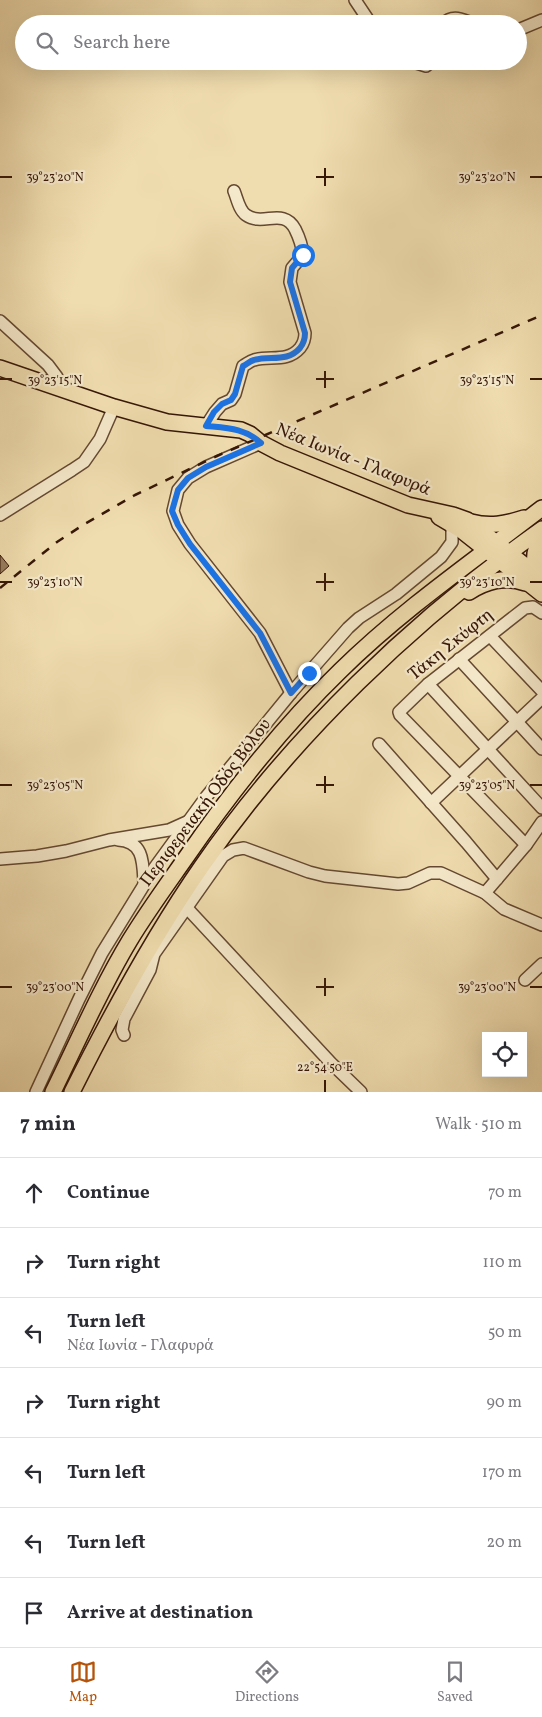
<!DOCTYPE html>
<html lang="en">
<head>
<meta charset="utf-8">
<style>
  :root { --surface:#fff; --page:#f2f2f3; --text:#2b2b33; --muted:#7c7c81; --line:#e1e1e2; --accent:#b45309 }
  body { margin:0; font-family:Vollkorn,serif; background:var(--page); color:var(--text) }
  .controls { position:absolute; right:15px; bottom:15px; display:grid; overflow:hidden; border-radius:0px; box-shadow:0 5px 20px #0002 }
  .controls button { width:45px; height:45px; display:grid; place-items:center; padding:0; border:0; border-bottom:1px solid var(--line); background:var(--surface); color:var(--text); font:25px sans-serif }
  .stop { position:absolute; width:15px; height:15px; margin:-11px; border:4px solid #1a73e8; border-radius:50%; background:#fff }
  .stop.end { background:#1a73e8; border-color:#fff; box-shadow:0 1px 5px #0008 }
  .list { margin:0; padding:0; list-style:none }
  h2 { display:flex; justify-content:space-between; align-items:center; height:65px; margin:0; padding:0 20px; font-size:21px }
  h2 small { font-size:16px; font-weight:400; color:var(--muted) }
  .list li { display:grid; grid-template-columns:32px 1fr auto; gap:15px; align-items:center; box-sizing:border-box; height:70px; padding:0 20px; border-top:1px solid var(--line) }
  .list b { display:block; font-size:19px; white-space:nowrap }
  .list p { margin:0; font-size:16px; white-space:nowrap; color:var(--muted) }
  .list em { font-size:16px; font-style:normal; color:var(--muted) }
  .icon { flex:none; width:28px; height:28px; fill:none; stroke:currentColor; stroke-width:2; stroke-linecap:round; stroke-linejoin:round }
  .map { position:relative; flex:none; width:542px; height:1092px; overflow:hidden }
  .search { position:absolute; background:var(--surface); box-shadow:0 5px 20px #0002; left:15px; right:15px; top:15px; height:55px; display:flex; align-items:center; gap:12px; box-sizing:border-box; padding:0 18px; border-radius:28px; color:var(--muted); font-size:19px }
  .sheet { height:555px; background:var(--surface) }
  nav { display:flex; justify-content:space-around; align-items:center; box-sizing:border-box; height:70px; border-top:1px solid var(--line); background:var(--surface); font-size:14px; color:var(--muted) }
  nav a { display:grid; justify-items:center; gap:2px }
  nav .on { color:var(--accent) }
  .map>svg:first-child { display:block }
</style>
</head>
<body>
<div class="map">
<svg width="542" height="1092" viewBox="0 0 542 1092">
  <rect width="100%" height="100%" fill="#f0ddaf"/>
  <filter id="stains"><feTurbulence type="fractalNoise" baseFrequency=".004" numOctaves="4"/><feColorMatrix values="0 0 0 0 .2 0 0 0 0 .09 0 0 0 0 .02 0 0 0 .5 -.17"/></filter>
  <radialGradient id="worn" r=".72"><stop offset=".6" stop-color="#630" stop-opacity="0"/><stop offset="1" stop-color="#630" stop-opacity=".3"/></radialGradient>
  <path fill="#977d5e" stroke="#361607" d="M0,555l9,11 -9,8z"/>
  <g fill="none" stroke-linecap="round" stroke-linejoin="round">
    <defs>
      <g id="minor">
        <path d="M355,0l16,24"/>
        <path d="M443,24c9,-10 20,-5 31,0"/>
        <path d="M518,30l24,-10"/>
        <path d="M410,61l16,5 6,-5"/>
        <path d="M0,321l48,44 9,12 2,12"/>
        <path d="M206,426l9,-14 7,-8 9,-4 4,-6 8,-28c4,-2 7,-5 11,-6 16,-5 33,3 46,-12 4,-5 5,-9 5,-15l-15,-51 2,-14 11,-13c-1,-10 -4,-18 -8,-26 -12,-22 -32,-2 -49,-14 -7,-5 -9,-17 -12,-24"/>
        <path d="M261,443l-55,24 -18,11 -10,12 -5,21 5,14 12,19 70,89 31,60"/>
        <path d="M0,515l72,-45 12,-8 16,-23 14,-32"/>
        <path d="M490,636l52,55"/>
        <path d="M459,659l83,90"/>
        <path d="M428,684l114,124"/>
        <path d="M379,744l87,98 31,37"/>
        <path d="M431,803l111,-105"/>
        <path d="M118,840c26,1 25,23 26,43"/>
        <path d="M526,845l-126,-130 -1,-3 29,-28 97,-76 8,-1 9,6"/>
        <path d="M0,859l37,-3 29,-5 43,-11 60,-10 20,-9"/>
        <path d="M485,893l41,-48 16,-23"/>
        <path d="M186,907l145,156 30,29"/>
        <path d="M525,980l17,-16"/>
        <path d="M124,1035l-2,-5 2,-11 26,-49 4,-16 69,-98 10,-6 11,-2 65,24 16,4 73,8 10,-1 22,-10h11l44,20 19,16 38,16"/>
        <path d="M36,1092l43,-93 23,-46 53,-86 51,-70 85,-104 57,-65 11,-10 37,-24 45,-37 11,-15v-17"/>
      </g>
      <g id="major">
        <path d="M0,368l114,39 53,15 74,8 9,4 11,9 19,10 128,52 45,10 14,5 75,59"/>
        <path d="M439,517l22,13 81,64"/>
        <path d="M471,522c19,5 34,2 53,-4"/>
        <path d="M541,577c-10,-14 -7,-28 1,-41"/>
        <path d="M469,592c18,-11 35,-16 56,-9"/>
        <path d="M53,1092c25,-51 48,-104 77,-152 17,-28 36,-54 55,-81 46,-67 96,-131 155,-188 62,-61 133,-110 202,-163"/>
        <path d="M72,1092c39,-78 80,-154 130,-226 89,-129 213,-247 340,-337"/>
      </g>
    </defs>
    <use href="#minor" stroke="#644831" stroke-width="14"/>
    <use href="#major" stroke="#361607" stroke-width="18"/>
    <use href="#minor" stroke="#f5e9cb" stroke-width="11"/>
    <use href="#major" stroke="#f0ddaf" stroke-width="15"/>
    <path stroke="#361607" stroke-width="2.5" stroke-dasharray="9 9" stroke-linecap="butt" d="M0,588l57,-46 26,-17 52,-30 82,-39 325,-141"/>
  </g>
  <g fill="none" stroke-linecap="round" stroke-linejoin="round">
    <path stroke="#1a73e8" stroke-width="6" d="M303,255l-11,13 -2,14 15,51c0,6 -1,10 -5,15 -13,15 -30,7 -46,12 -4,1 -7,4 -11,6l-8,28 -4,6 -9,4 -8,8 -8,14c21,2 39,2 55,17l-55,24 -18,11 -10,12 -6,21 6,14 12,19 70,89 31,60 18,-20"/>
  </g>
  <path fill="none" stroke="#361607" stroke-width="2" d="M325,168v18M0,177h12M316,177h18M530,177h12M325,371v17M0,379h12M316,379h18M530,379h12M325,573v18M0,582h12M316,582h18M530,582h12M325,776v17M0,785h12M316,785h18M530,785h12M325,978v18M0,987h12M316,987h18M530,987h12M325,1080v12"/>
  <g text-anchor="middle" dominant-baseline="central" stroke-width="4.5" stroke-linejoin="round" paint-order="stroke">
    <g font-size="18" fill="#361607" stroke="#f5e9cb">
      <text transform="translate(353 460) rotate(22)">Νέα Ιωνία - Γλαφυρά</text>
      <text transform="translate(451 645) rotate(-39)">Τάκη Σκύφτη</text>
      <text transform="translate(206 803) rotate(-53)">Περιφερειακή Οδός Βόλου</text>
    </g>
  </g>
  <g font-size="12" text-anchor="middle" fill="#361607" stroke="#f5e9cb" stroke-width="4.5" stroke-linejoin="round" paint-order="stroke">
    <text x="55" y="181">39°23'20"N</text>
    <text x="487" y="181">39°23'20"N</text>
    <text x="55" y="384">39°23'15"N</text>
    <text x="487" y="384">39°23'15"N</text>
    <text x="55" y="586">39°23'10"N</text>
    <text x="487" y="586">39°23'10"N</text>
    <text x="55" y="789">39°23'05"N</text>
    <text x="487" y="789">39°23'05"N</text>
    <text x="55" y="991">39°23'00"N</text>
    <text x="487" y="991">39°23'00"N</text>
    <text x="325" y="1071">22°54'50"E</text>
  </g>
  <rect width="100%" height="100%" filter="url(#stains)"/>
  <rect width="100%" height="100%" fill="url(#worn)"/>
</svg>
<div class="controls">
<button><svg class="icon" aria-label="locate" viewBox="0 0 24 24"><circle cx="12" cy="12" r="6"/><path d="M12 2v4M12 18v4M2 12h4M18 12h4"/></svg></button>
</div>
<div class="stop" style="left:303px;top:255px"></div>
<div class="stop end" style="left:309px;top:673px"></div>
<div class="search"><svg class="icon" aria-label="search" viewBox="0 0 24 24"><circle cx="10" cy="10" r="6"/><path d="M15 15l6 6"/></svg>Search here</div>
</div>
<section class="sheet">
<h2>7 min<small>Walk · 510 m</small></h2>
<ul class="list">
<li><svg class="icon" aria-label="ahead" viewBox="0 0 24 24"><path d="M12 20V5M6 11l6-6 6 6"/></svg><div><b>Continue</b></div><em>70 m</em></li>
<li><svg class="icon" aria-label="right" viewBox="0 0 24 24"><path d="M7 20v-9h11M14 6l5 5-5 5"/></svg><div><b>Turn right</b></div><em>110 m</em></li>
<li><svg class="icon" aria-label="left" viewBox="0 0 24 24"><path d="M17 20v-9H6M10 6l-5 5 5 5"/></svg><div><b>Turn left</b><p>Νέα Ιωνία - Γλαφυρά</p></div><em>50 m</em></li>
<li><svg class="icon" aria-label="right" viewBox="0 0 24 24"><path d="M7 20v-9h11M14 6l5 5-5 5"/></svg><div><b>Turn right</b></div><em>90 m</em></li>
<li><svg class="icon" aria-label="left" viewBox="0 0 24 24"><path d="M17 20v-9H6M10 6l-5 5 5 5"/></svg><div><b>Turn left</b></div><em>170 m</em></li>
<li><svg class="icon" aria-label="left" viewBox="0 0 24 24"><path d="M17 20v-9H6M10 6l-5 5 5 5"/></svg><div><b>Turn left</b></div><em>20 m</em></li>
<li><svg class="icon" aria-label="arrive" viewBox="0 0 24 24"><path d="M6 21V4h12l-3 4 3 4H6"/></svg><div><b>Arrive at destination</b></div></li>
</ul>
</section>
<nav>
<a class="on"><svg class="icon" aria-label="map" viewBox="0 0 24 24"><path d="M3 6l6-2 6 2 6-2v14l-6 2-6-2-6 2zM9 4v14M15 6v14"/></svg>Map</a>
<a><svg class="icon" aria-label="directions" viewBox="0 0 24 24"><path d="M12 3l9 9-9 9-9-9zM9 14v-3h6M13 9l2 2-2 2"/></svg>Directions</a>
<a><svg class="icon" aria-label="saved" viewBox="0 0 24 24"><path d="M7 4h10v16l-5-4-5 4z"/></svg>Saved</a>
</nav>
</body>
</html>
